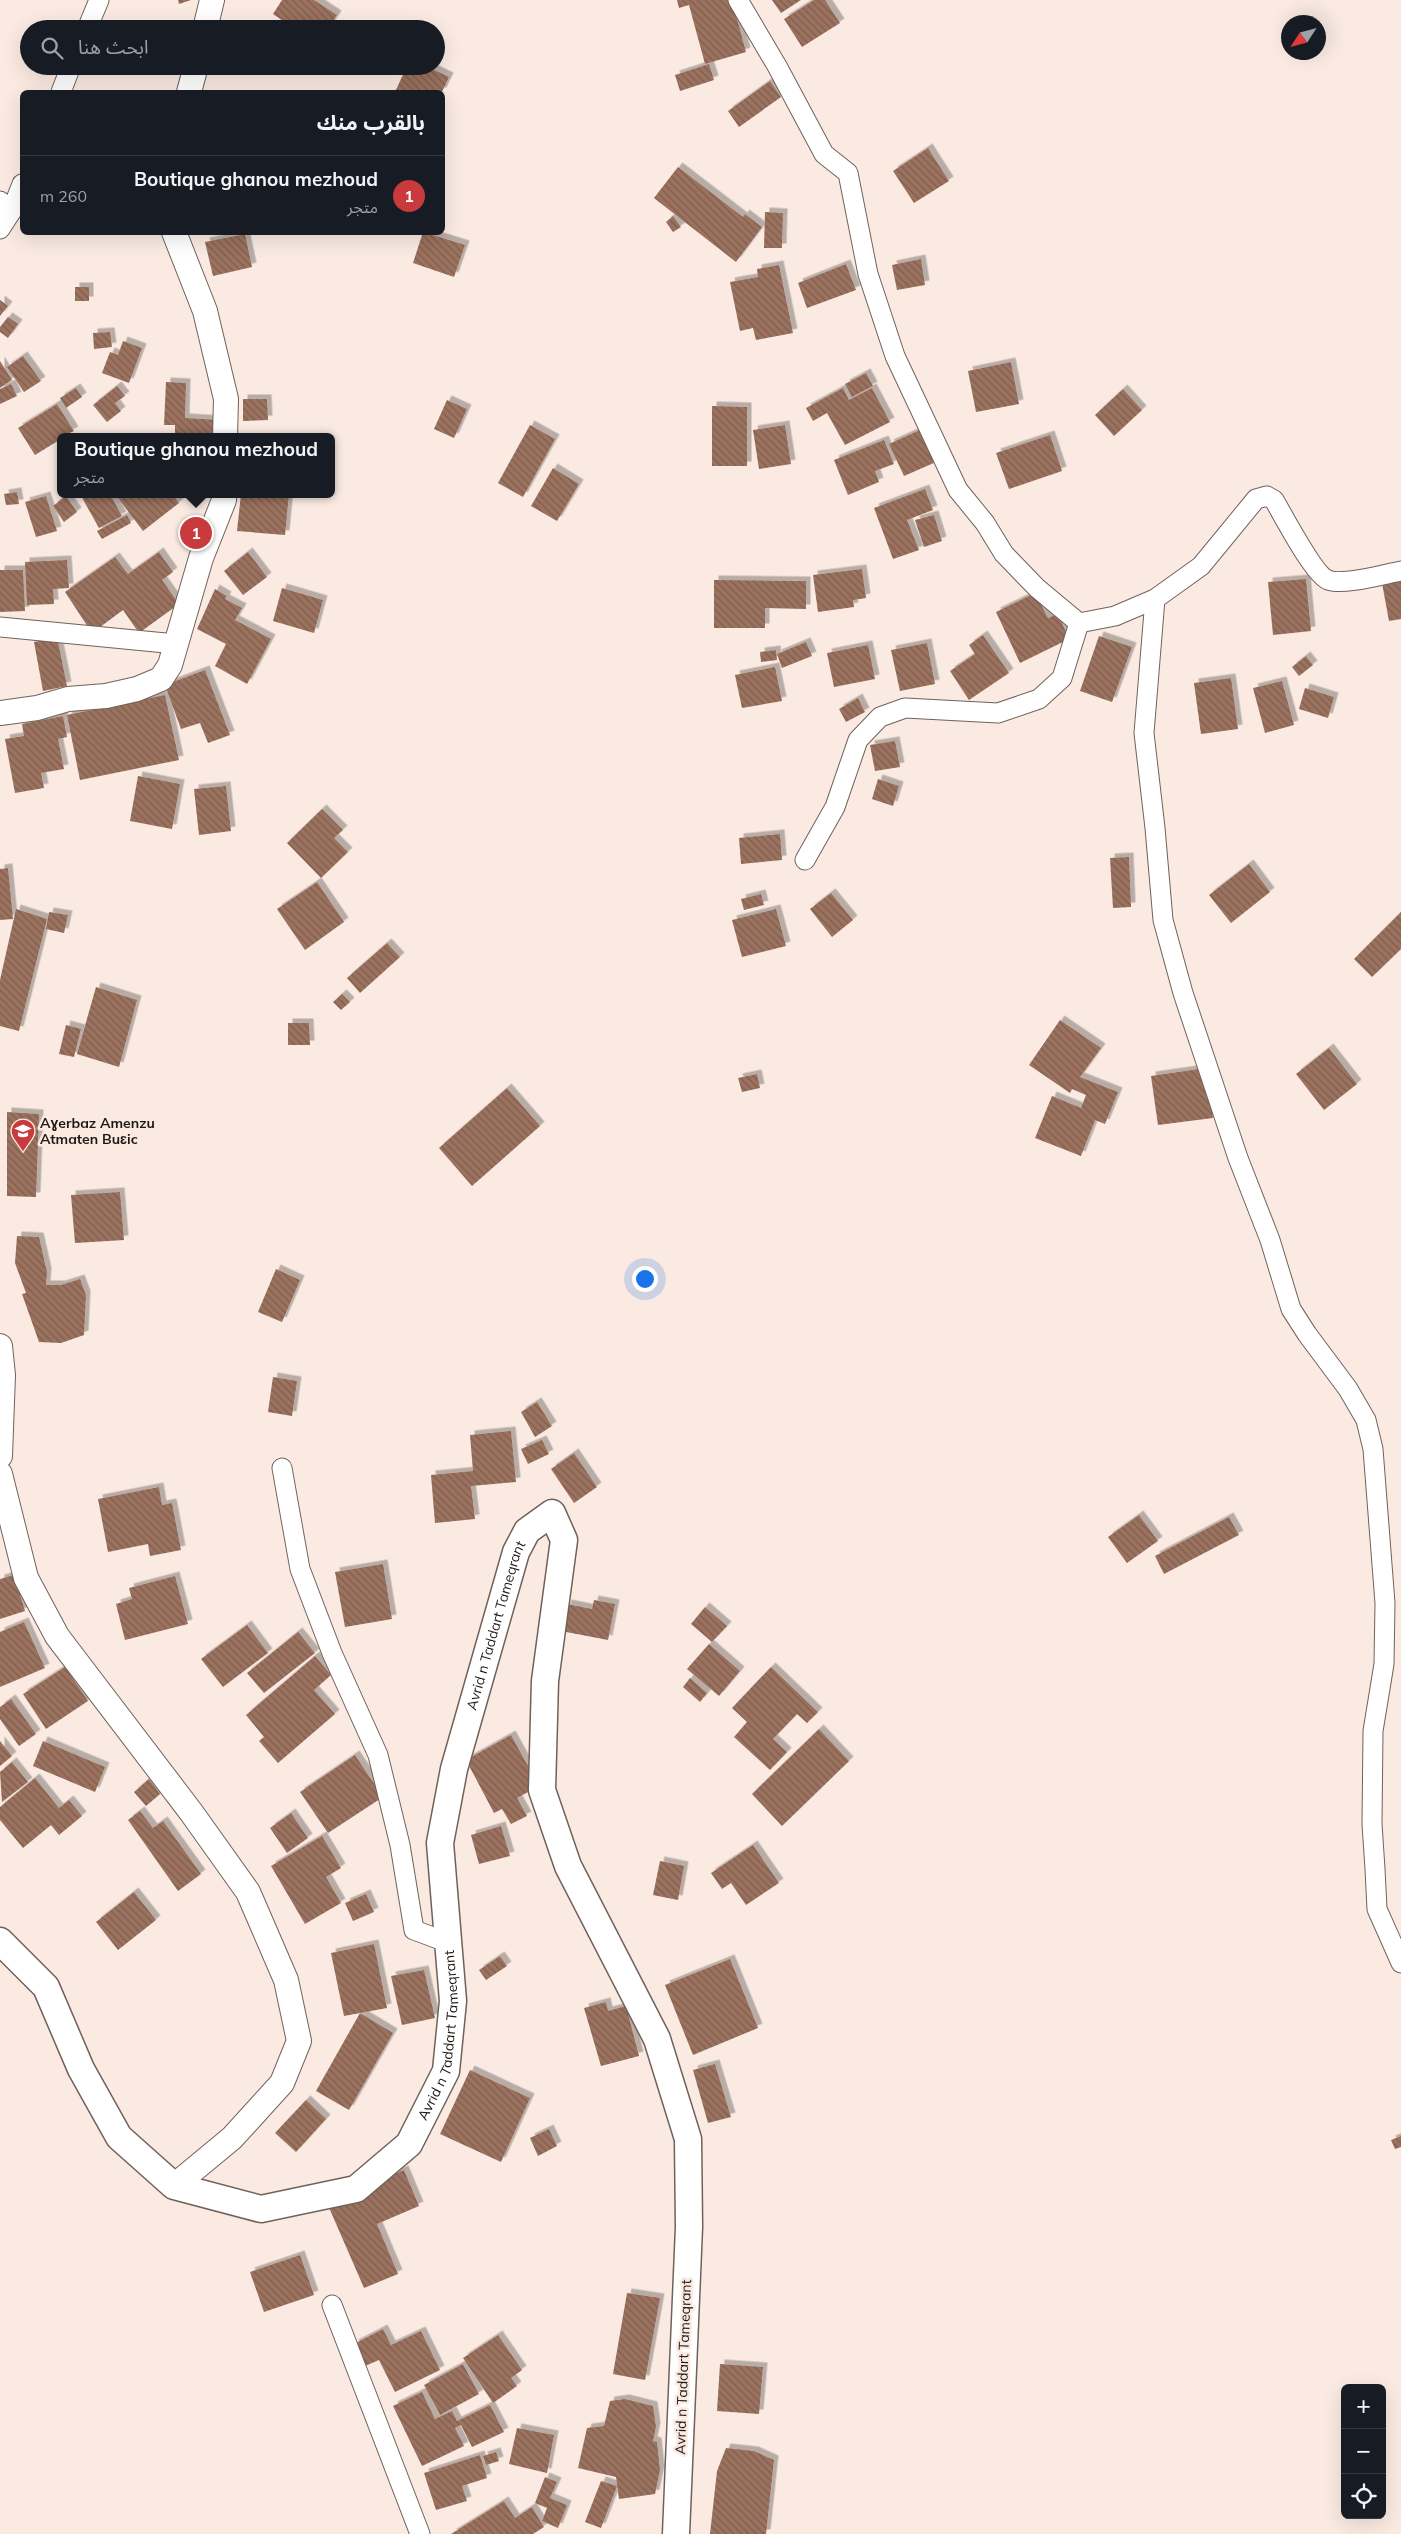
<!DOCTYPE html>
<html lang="ar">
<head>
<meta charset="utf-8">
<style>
  :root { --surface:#171b24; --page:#20242c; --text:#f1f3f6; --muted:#9ea1a6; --line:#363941; --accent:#c93a3c }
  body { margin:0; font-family:Mulish,"Noto Sans Arabic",sans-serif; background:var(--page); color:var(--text); direction:rtl }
  .controls { position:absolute; right:15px; bottom:15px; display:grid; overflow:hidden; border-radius:8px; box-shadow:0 5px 20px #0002 }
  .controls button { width:45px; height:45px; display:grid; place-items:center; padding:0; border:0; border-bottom:1px solid var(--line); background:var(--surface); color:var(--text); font:25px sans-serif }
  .compass { position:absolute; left:1281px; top:15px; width:45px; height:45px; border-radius:50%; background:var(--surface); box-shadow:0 5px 20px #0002; rotate:234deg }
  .you { position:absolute; left:644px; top:1278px; width:18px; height:18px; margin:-12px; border:4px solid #fff; border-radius:50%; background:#1a73e8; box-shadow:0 0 0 8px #1a73e833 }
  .badge { display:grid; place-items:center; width:32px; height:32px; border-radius:50%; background:var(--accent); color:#fff; font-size:16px; font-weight:700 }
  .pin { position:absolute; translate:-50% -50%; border:2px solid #fff; box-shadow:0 1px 5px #0006 }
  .popup { position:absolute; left:57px; top:433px; width:278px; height:65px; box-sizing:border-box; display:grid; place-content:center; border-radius:8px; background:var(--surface); filter:drop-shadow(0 1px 4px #0005); font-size:16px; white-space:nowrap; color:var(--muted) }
  .popup b { font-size:19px; color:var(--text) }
  .popup::after { content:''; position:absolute; left:50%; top:100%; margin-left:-10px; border:10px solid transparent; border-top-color:var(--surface) }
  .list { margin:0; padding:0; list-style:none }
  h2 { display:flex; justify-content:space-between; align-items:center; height:65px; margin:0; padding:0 20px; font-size:21px }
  h2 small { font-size:16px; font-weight:400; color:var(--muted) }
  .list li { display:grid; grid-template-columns:32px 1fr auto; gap:15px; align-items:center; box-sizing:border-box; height:80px; padding:0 20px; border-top:1px solid var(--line) }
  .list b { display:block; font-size:19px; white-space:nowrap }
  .list p { margin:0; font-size:16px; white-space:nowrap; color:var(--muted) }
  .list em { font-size:16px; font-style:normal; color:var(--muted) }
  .icon { flex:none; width:28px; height:28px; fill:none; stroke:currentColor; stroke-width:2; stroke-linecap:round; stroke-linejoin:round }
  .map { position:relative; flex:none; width:1401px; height:2534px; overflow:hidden; direction:ltr }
  .search { position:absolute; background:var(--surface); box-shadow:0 5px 20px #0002; left:20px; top:20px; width:425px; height:55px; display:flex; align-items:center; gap:12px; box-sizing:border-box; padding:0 18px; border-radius:28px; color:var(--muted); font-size:19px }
  .panel { position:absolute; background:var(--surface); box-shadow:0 5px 20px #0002; left:20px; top:90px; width:425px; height:145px; border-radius:8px; direction:rtl }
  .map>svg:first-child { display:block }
</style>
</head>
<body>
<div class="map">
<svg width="1401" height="2534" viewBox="0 0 1401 2534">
  <defs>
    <pattern id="building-back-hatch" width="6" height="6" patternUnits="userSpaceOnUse" patternTransform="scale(1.25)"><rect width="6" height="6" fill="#9b725e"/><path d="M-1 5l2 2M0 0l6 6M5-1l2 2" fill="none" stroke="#7e5d4d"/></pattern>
    <filter id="shadow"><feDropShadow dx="4.5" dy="-4.5" stdDeviation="0" flood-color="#0004"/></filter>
  </defs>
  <rect width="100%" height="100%" fill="#faeae2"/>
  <g fill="url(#building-back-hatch)" filter="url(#shadow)">
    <path d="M178,0h13l-12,4z"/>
    <path d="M282,0h32l23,15 -9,14h-33l-22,-15z"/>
    <path d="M677,0h55l14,52 -41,12 -16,-59 -10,3z"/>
    <path d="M772,0h29l-20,13z"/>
    <path d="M814,0h11l15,23 -38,24 -18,-28z"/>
    <path d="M709,64l5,16 -34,11 -5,-16z"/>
    <path d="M407,66h19l23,11 -7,15h-47z"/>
    <path d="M770,81l11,16 -42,30 -11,-16z"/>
    <path d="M928,148l21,33 -35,22 -21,-32z"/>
    <path d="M678,167l65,50 2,-3 17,13 -26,35 -82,-64z"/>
    <path d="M765,212l18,1 -1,35h-18z"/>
    <path d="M673,216l8,11 -8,5 -7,-10z"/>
    <path d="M423,232l42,13 -11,32 -41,-14z"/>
    <path d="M245,234l7,33 -39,9 -8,-34z"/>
    <path d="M921,259l4,26 -28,5 -5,-25z"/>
    <path d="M846,264l10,26 -49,18 -9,-25z"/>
    <path d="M779,265l14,68 -37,7 -3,-12 -13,3 -10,-49 28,-5 -1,-8z"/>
    <rect x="75" y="287" width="14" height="14"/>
    <path d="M0,300l8,6 -8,10z"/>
    <path d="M8,317l10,7 -10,14 -8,-6v-5z"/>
    <path d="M110,332l2,15 -18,2 -1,-16z"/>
    <path d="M123,341l19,7 -13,35 -27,-10 8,-21 8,3z"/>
    <path d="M23,356l18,25 -17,11 -17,-25z"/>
    <path d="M0,361l12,19 -12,8z"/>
    <path d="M1011,362l8,42 -43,8 -8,-41z"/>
    <path d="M866,373l7,13 -21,11 -7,-13z"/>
    <path d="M166,382l20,1 -1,35 35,2 -1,17h-44v-12h-11z"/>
    <path d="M11,384l6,12 -17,8v-15z"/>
    <path d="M117,386l8,10 -10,7 6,8 -14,11 -14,-17z"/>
    <path d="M76,388l6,9 -16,11 -6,-10z"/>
    <path d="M843,388l6,12 23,-12 18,34 -45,23 -18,-32 -14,8 -7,-13z"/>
    <path d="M1123,389l19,21 -28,26 -19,-21z"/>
    <path d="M243,399h24l1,21 -25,1z"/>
    <path d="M447,400l20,9 -13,29 -20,-9z"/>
    <path d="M57,404l17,27 -13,6v2l-26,16 -17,-27z"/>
    <path d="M712,406l35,1v59h-35z"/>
    <path d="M530,425l25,14 -32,58 -25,-14z"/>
    <path d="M785,425l6,39 -32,5 -6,-39z"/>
    <path d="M922,429l14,33 -32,14 -15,-32z"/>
    <path d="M1050,435l12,36 -53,18 -13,-36z"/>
    <path d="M884,440l10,24 -19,7 4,11 -31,13 -14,-35z"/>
    <path d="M553,468l26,16 -22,37 -26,-15z"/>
    <path d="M925,489l8,21 -26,10 12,30 -26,9 -19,-51z"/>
    <path d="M17,492l2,12 -13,1 -2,-11z"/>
    <path d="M80,494h30l12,22 -23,12z"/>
    <path d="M115,494h57l7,9 -36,28z"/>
    <path d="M241,494h48l-4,41 -48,-4z"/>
    <path d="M46,496l11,35 -21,6 -11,-35z"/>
    <path d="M66,496l11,16 -13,10 -11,-16z"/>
    <path d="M127,515l4,8 -29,16 -5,-8z"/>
    <path d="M934,515l8,26 -18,6 -9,-27z"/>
    <path d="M159,552l14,20 -11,8 17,24 -40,29 -16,-23 -31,23 -27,-41 50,-35 13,17z"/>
    <path d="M248,552l19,25 -24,18 -19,-24z"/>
    <path d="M67,560l2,28 -16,1 1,15 -27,1 -2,-43z"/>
    <path d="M862,569l4,29 -13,2 1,7 -36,5 -5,-37z"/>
    <path d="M0,570h23l2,41 -25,1z"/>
    <path d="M1306,579l5,52 -38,4 -5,-53z"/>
    <path d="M714,580l92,1v28l-41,-1v20h-51z"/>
    <path d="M1401,580v39l-12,2 -7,-38z"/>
    <path d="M282,588l41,12 -9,33 -41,-12z"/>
    <path d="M215,589l12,7 -2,3 17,9 -7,12 36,19 -24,45 -32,-18 11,-22 -29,-15z"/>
    <path d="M1035,593l13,25 10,-4 11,25 -49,24 -24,-51z"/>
    <path d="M983,635l26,38 -40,27 -19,-29 25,-17 -6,-9z"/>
    <path d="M1099,636l33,11 -20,55 -32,-11z"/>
    <path d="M57,637l10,49 -24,5 -9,-49z"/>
    <path d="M806,642l6,14 -30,12 -5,-14z"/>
    <path d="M927,643l8,41 -35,7 -9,-41z"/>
    <path d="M868,645l7,34 -41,8 -7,-34z"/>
    <path d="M776,650l1,10 -16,2 -1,-10z"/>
    <path d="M1306,656l7,9 -14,11 -7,-9z"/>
    <path d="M775,667l7,34 -40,7 -7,-33z"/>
    <path d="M205,670l25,65 -22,8 -8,-20 -19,6 -16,-44z"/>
    <path d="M1231,678l7,51 -37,5 -7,-51z"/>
    <path d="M1282,681l12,44 -29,8 -12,-45z"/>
    <path d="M1305,688l29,9 -6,21 -29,-9z"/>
    <path d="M165,695l14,65 -99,20 -13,-65z"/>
    <path d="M858,698l7,14 -19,10 -7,-13z"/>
    <path d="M63,716l4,21 -9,2 6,30 -23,4 3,15 -29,5 -10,-54 19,-3 -2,-12z"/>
    <path d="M895,741l5,26 -25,4 -5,-26z"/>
    <path d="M138,776l42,8 -8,45 -42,-8z"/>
    <path d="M878,779l21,7 -6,20 -21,-7z"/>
    <path d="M226,786l5,45 -32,4 -5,-46z"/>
    <path d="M322,809l21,21 -9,8 14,14 -27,26 -34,-35z"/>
    <path d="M780,834l2,26 -41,4 -2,-26z"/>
    <path d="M1129,857l2,50 -18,1 -3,-50z"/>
    <path d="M1249,864l21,28 -39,31 -22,-28z"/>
    <path d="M8,868l5,51 -13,1v-51z"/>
    <path d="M317,882l27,40 -39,28 -28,-41z"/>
    <path d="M831,893l22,27 -21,17 -22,-28z"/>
    <path d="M761,894l3,11 -20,5 -3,-11z"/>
    <path d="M16,909l31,10 -28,112 -19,-5v-46z"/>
    <path d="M776,909l10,37 -44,11 -10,-37z"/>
    <path d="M49,912l19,3 -4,18 -18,-4z"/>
    <path d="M1401,912v37l-29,28 -18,-18z"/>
    <path d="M387,943l13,14 -40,36 -13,-15z"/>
    <path d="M96,987l41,13 -18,67 -42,-13z"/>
    <path d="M342,994l8,8 -9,8 -8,-8z"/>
    <path d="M1060,1020l41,28 -21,29 38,15 -13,32 -10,-4 -14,36 -46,-18 17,-42 29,12 5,-13 -14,-6 -2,4 -41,-28z"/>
    <path d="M288,1023h21l1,22h-22z"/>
    <path d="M66,1025l15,4 -7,28 -15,-3z"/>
    <path d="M1329,1048l28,36 -33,26 -28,-36z"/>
    <path d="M1206,1068l7,50 -55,7 -7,-49z"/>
    <path d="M757,1074l3,14 -18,4 -4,-14z"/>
    <path d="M507,1088l33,38 -68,60 -33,-38z"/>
    <path d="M7,1112l32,2 -3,83 -29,-1z"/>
    <path d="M120,1192l4,48 -49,3 -4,-48z"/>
    <path d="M17,1236l22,1 8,35 -1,13h15l19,-6 6,16 -2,40 -23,8 -22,-1 -17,-48 4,-1 -11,-30z"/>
    <path d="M276,1269l24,11 -18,42 -24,-10z"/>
    <path d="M273,1377l24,4 -5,35 -24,-4z"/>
    <path d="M537,1402l15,24 -17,11 -14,-25z"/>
    <path d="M511,1431l5,51 -45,4 4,33 -40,4 -4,-48 42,-4 -3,-36z"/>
    <path d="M542,1440l7,14 -21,10 -7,-15z"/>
    <path d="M574,1453l23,34 -23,16 -23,-34z"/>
    <path d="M159,1487l3,18 10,-2 9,47 -31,6 -2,-12 -40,8 -10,-53z"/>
    <path d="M1139,1515l19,26 -31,22 -19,-26z"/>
    <path d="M1229,1517l10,18 -75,39 -9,-18z"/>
    <path d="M383,1564l9,55 -47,8 -10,-55z"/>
    <path d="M14,1575l11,36 -25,8v-40z"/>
    <path d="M175,1576l13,48 -63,16 -9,-36 16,-5 -3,-11z"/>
    <path d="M594,1600l21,4 -7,36 -47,-9 6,-27 25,5z"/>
    <path d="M705,1607l22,19 -15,16 -21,-18z"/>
    <path d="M24,1622l21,46 -45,19v-55z"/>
    <path d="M247,1625l21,28 -45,34 -22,-28z"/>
    <path d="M298,1632l17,21 -51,40 -17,-20z"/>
    <path d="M709,1644l31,27 -21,25 -32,-27z"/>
    <path d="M315,1656l16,19 -17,15 21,24 -57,49 -19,-22 5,-4 -18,-22z"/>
    <path d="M65,1667l23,34 -42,28 -23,-35z"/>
    <path d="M771,1667l47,45 -11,11 -10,-9 -24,25 14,13 -17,18 -36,-33 13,-15 -15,-14z"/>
    <path d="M690,1678l17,15 -7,9 -17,-15z"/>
    <path d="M11,1699l25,35 -17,12 -19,-27v-12z"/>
    <path d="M819,1729l30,32 -67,65 -30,-32z"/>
    <path d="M511,1735l28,51 -22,12 10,18 -16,8 -9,-15 -8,4 -28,-53z"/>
    <path d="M0,1741l12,15 -12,10z"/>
    <path d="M43,1741l62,26 -10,25 -62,-26z"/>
    <path d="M355,1755l28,42 -55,36 -28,-41z"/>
    <path d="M12,1762l16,20 -26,20 -2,-30z"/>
    <path d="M35,1778l24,30 10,-8 13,16 -23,19 -8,-10 -28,23 -23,-28v-13z"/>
    <path d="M149,1779l11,15 -14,12 -12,-14z"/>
    <path d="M140,1811l13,17 10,-7 38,53 -23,17 -50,-71z"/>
    <path d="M291,1813l17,25 -21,15 -17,-25z"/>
    <path d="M501,1826l9,30 -31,8 -8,-29z"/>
    <path d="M322,1836l19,32 -15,9 15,26 -36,21 -34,-58z"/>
    <path d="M753,1845l26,38 -33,22 -15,-22 -9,6 -11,-16z"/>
    <path d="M660,1861l24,5 -6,34 -25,-5z"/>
    <path d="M134,1892l22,28 -38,30 -22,-28z"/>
    <path d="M366,1894l8,18 -21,9 -8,-18z"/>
    <path d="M374,1944l13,64 -43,8 -13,-63z"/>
    <path d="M500,1956l7,10 -21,14 -7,-10z"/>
    <path d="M730,1959l28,69 -65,27 -28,-70z"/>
    <path d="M424,1970l11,48 -33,7 -11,-49z"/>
    <path d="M606,2002l2,9 18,-5 13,50 -38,10 -17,-58z"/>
    <path d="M360,2013l33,20 -44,77 -33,-19z"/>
    <path d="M715,2064l16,53 -23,6 -15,-53z"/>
    <path d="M470,2070l60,28 -29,64 -61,-28z"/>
    <path d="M306,2100l20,19 -30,33 -21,-19z"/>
    <path d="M549,2129l8,17 -19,10 -8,-18z"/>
    <path d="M1401,2136v11l-6,2 -4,-9z"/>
    <path d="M404,2170l15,36 -42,18 21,50 -34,14 -37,-85z"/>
    <path d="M300,2255l14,40 -50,17 -14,-40z"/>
    <path d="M627,2293l33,5 -15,82 -32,-6z"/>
    <path d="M383,2329l8,16 30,-14 19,39 -45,22 -16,-32 -14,6 -11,-22z"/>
    <path d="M498,2335l24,35 -11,8 6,8 -24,17 -30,-45z"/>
    <path d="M463,2364l16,30 -39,21 -16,-30z"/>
    <path d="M720,2364l43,3 -4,47 -42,-3z"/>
    <path d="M422,2392l13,27 17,-8 5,10 33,-16 14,27 -32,15 -11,-22 -6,3 9,18 -42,20 -29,-60z"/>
    <path d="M625,2399l28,7 3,21 -3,14 4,1 3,28 -5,24 -36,5 -3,-22 -38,-9 9,-40 17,-2 6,-25z"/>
    <path d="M517,2428l37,7 -7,38 -38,-9z"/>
    <path d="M726,2448l28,3 20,9 -8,74h-56l7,-63z"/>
    <path d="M496,2452l3,9 -13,4 -3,-9z"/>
    <path d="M480,2455l7,23 -25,8 5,15 -31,9 -12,-37z"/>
    <path d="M545,2477l12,5 -7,16 17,7 -9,23 -16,-7 5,-13 -12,-5z"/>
    <path d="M601,2481l16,5 -16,42 -16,-6z"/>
    <path d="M504,2501l11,17 17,-11 12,20 -11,7h-82z"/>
  </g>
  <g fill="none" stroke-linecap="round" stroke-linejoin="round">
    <defs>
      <g id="minor">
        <path d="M738,0l39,66 47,88 24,19 20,101 27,82 63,134 27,33 19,31 33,34 42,35 36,-7 40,-17 46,-33 55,-67 11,-3 7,4c9,15 40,75 54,80 15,6 56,-6 73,-9"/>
        <path d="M87,29l12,-29"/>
        <path d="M61,92l10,-26"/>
        <path d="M0,201l11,11 11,-28"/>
        <path d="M0,229l11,-17"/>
        <path d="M1155,599l-11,134 11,95 8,92 20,73 55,165 32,82 21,69 16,25 41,55 18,31 7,29 12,154 -1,61 -11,67 -1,93 3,45 2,40 24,54"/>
        <path d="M0,627l176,17"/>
        <path d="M805,860l30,-53 23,-67 22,-23 25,-9 93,5 41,-14 23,-21 17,-55"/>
        <path d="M282,1468l18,101 32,84 46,102 22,90 14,85 35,13"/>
        <path d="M332,2305l88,229"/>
      </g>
      <g id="tertiary">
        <path d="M205,29l7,-29"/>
        <path d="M189,92l7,-26"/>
        <path d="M174,232l31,79 21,88 -1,38"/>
        <path d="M0,713l37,-5 31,-9 38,-3 31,-7 24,-10 9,-14 31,-107 23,-58v-6"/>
        <path d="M0,1346l3,29 -3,81"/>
        <path d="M0,1474l26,104 31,58 134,176 57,80 38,88 13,61 -17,42 -50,55 -58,48"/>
      </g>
      <g id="secondary">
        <path id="s1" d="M0,1941l46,46 35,82 38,68 55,49 87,23 95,-20 53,-45 37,-73 7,-70 -13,-158 14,-74 62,-217 11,-21 25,-18 12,27 -19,141 -3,109 26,76 89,173 31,100 1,88 -13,307"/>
      </g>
    </defs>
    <use href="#minor" stroke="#70625b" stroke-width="21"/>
    <use href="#tertiary" stroke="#70625b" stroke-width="26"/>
    <use href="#secondary" stroke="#70625b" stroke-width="29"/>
    <use href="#minor" stroke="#fff" stroke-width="19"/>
    <use href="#tertiary" stroke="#fff" stroke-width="24"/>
    <use href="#secondary" stroke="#fff" stroke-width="26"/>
  </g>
  <defs>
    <symbol id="school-pin" viewBox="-11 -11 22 30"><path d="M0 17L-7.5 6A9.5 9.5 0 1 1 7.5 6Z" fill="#c93a3c" stroke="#faeae2"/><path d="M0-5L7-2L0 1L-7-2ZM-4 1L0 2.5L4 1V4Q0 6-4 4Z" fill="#fff"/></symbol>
  </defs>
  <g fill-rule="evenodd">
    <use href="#school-pin" x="9" y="1117" width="28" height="38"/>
  </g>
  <g text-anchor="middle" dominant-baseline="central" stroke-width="5" stroke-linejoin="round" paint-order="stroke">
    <g font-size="14" font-weight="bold" fill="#1e1916" stroke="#faeae2" text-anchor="start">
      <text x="40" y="1123">Aɣerbaz Amenzu<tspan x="40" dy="16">Atmaten Buɛic</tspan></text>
    </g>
    <g font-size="14" fill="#1e1916" stroke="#faeae2">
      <text stroke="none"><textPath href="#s1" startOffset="1098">Avrid n Taddart Tameqrant</textPath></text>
      <text stroke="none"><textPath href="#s1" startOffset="678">Avrid n Taddart Tameqrant</textPath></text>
      <text transform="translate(683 2367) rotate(-88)">Avrid n Taddart Tameqrant</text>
    </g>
  </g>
</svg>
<div class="controls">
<button>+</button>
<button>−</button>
<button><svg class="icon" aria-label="locate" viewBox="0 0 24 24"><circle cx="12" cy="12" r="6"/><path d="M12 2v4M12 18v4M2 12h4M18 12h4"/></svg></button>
</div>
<svg class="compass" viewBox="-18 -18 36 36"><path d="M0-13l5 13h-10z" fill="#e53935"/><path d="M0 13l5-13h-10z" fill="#9ea1a6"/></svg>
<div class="you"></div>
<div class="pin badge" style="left:196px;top:533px">1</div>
<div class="popup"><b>Boutique ghanou mezhoud</b>متجر</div>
<div class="search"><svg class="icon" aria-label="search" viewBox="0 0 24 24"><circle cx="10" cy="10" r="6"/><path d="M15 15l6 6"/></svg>ابحث هنا</div>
<section class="panel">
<h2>بالقرب منك<small></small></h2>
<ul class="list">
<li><span class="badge">1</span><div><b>Boutique ghanou mezhoud</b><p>متجر</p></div><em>260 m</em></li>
</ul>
</section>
</div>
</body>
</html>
